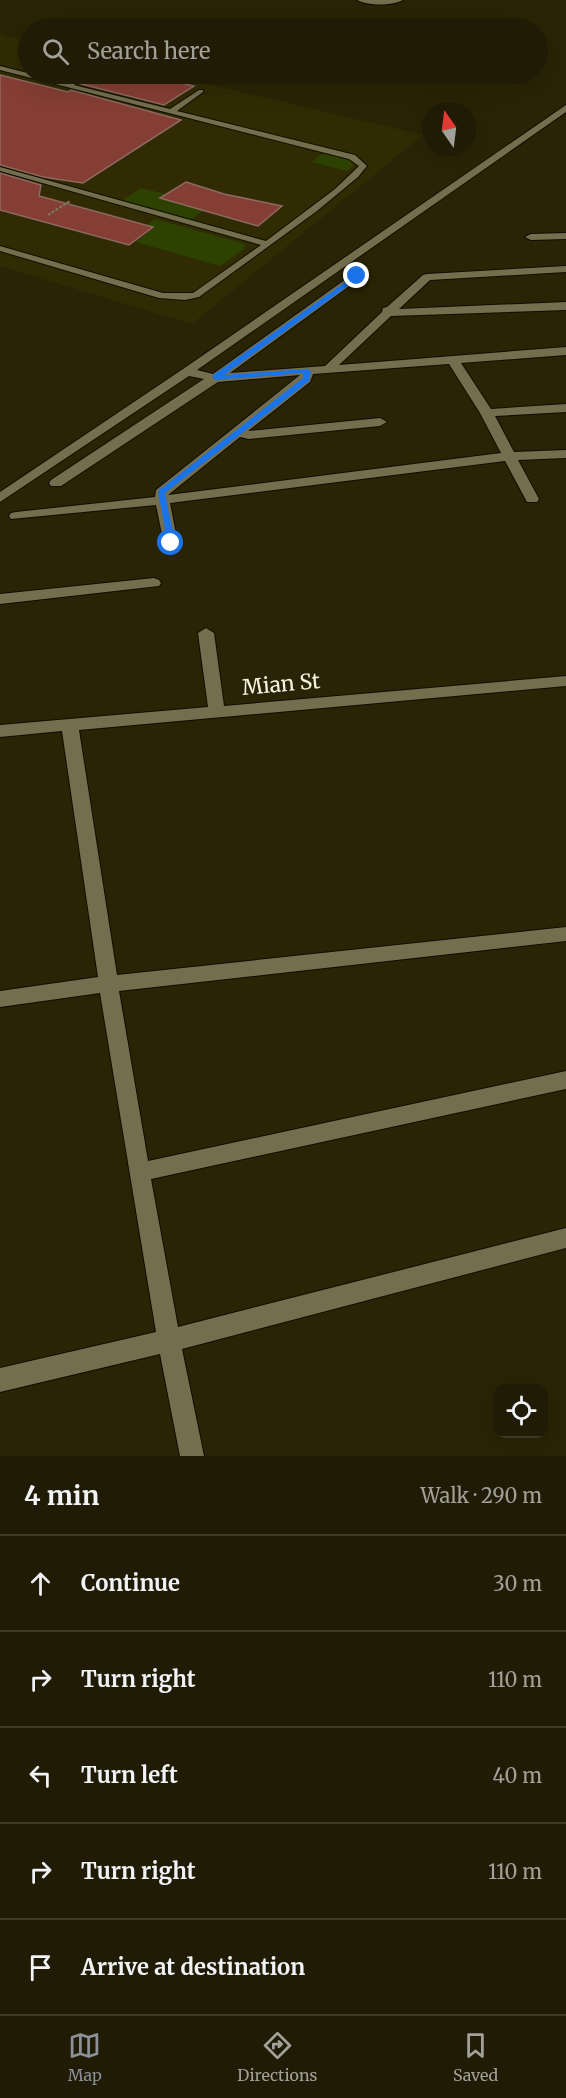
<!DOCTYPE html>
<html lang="en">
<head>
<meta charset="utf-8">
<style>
  :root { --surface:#1f1b04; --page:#2c2813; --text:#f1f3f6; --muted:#a1a19a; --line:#3c3926; --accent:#8c9099 }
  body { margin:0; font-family:Merriweather,serif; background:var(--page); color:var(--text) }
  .controls { position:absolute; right:18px; bottom:18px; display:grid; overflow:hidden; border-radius:12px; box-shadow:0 6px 24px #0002 }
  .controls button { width:54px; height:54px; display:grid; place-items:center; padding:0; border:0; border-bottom:2px solid var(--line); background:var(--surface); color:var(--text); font:30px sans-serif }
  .compass { position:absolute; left:422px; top:102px; width:54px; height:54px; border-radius:50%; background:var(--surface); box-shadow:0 6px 24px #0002; rotate:346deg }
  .stop { position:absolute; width:18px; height:18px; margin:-14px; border:4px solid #1a73e8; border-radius:50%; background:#fff }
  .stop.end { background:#1a73e8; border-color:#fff; box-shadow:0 2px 6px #0008 }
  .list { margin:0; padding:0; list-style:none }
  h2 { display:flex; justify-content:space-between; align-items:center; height:78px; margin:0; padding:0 24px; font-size:26px }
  h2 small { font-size:20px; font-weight:400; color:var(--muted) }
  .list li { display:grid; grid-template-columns:39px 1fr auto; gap:18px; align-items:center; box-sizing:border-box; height:96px; padding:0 24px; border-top:2px solid var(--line) }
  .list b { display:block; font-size:22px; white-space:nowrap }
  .list em { font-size:20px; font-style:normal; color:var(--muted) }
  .icon { flex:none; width:33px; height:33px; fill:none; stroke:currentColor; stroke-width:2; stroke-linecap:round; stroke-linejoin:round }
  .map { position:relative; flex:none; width:566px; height:1456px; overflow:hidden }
  .search { position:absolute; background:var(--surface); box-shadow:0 6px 24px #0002; left:18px; right:18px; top:18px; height:66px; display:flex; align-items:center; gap:15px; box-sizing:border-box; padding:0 21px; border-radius:33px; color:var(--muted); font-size:22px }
  .sheet { height:558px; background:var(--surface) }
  nav { display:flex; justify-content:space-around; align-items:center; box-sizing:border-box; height:84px; border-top:2px solid var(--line); background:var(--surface); font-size:16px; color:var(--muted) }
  nav a { display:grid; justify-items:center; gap:3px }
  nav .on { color:var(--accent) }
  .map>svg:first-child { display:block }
</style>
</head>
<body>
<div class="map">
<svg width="566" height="1456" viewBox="0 0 566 1456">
  <rect width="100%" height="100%" fill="#292406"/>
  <path fill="#312b03" d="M0,34l28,7v33h137l258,61 -231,189 -192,-58z"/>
  <g fill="#2d4200">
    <path d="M323,153l26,7 5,6 -7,5 -35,-9z"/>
    <path d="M141,188l69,17 -18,14 -69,-19z"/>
    <path d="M155,219l90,25 -1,5 -24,17 -84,-24 19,-15 -8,-2z"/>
  </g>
  <g fill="#853e33" stroke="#8d6963" stroke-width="1.5">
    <path d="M100,74h41l53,12 -30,19 -83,-21z"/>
    <path d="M0,75l68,17 3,-2 110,30 -98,63 -40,-6 -43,-12z"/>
    <path d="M0,173l41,12 -2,11 114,31 -24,18 -129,-35z"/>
    <path d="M186,182l38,12 58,12 -24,20 -98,-28z"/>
  </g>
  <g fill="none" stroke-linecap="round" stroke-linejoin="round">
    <defs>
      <path id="service" d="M0,66l67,17 15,-9h7l-15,11 96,24 29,-19h4v2l-26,19 178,44 12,11 -9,11 -41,34 -118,86 -14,3 -26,-2 -159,-47v-5l163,47h30l68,-48 -261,-74v-4l266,74 69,-52 24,-23 -10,-7 -349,-89z"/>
      <g id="minor">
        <path d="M357,0h46c-11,6 -35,6 -46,0z"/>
        <path d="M566,105v7l-369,258 16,4 140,-100 4,-1 6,3 -133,97 95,-7 57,-54 1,-4 4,-1 36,-32 4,-1 139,-8v6l-136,8 -31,29 167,-7v8l-175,6 -52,49 227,-18v8l-105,8 30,46 75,-5v8l-71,4 19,36 52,-2v8l-48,2 21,39 -2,3h-10l-22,-41 -335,42 8,41 -7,4 -7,-4 -8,-39 -145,14 -2,-3 2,-3 5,-1 139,-15 1,-7 144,-115 -82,7 -157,104h-10l-2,-3 2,-3 153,-101 -15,-3 -189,126v-10l183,-123zM449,364l31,49 21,40 -333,42 72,-58 9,2 131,-13 7,-4 -7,-4 -132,13 62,-49 3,-8z"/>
        <path d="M566,233v6l-35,1 -6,-3 6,-3z"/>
        <path d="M154,578l5,2 2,3 -2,3 -159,18v-10z"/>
        <path d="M206,628l8,5 10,73 342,-30v10l-487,44 38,245 449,-48v14l-447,50 29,170 418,-90v18l-415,90 27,148 388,-99v20l-384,101 22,107h-24l-20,-102 -160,38v-24l156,-36 -56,-339 -100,14v-16l98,-14 -36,-246 -62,6v-12l208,-18 -10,-74z"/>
      </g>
    </defs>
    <use href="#service" stroke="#110d00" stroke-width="2"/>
    <use href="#minor" stroke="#110d00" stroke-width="2"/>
    <path stroke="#7e7a61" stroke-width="2" stroke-dasharray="3 1.5" stroke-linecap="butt" d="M48,215l22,-14"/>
    <use href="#service" fill="#736e4e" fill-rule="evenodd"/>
    <use href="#minor" fill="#736e4e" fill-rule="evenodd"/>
  </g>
  <path fill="#1a73e8" d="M357,274l2,4 -135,97 83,-6 4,2 -2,10 -144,112 10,50 -7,2 -10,-54 145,-113v-5l-88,7 -3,-4z"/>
  <g text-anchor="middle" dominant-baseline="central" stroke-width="4.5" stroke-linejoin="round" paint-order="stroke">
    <g font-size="21" fill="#f6f3e1" stroke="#292406">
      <text transform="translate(281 684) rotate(-5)">Mian St</text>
    </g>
  </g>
</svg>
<div class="controls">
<button><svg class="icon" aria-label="locate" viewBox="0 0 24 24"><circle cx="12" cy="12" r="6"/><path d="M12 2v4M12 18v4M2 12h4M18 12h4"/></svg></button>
</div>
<svg class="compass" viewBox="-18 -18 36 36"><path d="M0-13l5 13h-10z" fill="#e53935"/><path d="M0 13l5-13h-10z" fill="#a1a19a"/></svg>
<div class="stop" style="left:171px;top:543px"></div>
<div class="stop end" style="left:357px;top:276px"></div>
<div class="search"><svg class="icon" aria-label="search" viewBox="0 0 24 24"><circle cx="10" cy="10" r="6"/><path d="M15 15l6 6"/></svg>Search here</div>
</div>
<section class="sheet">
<h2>4 min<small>Walk · 290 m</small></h2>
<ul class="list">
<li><svg class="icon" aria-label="ahead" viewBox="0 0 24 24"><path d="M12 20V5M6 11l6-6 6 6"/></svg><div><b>Continue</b></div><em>30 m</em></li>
<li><svg class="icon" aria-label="right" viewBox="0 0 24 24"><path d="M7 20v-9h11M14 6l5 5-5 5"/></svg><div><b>Turn right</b></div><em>110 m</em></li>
<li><svg class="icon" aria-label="left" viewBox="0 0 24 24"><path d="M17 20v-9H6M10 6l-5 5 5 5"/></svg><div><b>Turn left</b></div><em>40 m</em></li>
<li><svg class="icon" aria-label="right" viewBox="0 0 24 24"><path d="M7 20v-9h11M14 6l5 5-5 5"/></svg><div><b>Turn right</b></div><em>110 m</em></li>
<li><svg class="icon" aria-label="arrive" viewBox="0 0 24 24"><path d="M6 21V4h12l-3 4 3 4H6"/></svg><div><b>Arrive at destination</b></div></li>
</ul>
</section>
<nav>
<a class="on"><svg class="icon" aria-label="map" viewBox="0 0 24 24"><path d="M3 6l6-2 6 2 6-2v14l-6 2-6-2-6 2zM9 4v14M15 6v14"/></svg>Map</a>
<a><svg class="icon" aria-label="directions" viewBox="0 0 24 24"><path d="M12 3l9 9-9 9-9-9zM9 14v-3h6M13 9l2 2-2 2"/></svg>Directions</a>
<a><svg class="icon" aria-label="saved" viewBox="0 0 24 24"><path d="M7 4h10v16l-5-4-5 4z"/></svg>Saved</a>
</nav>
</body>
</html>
